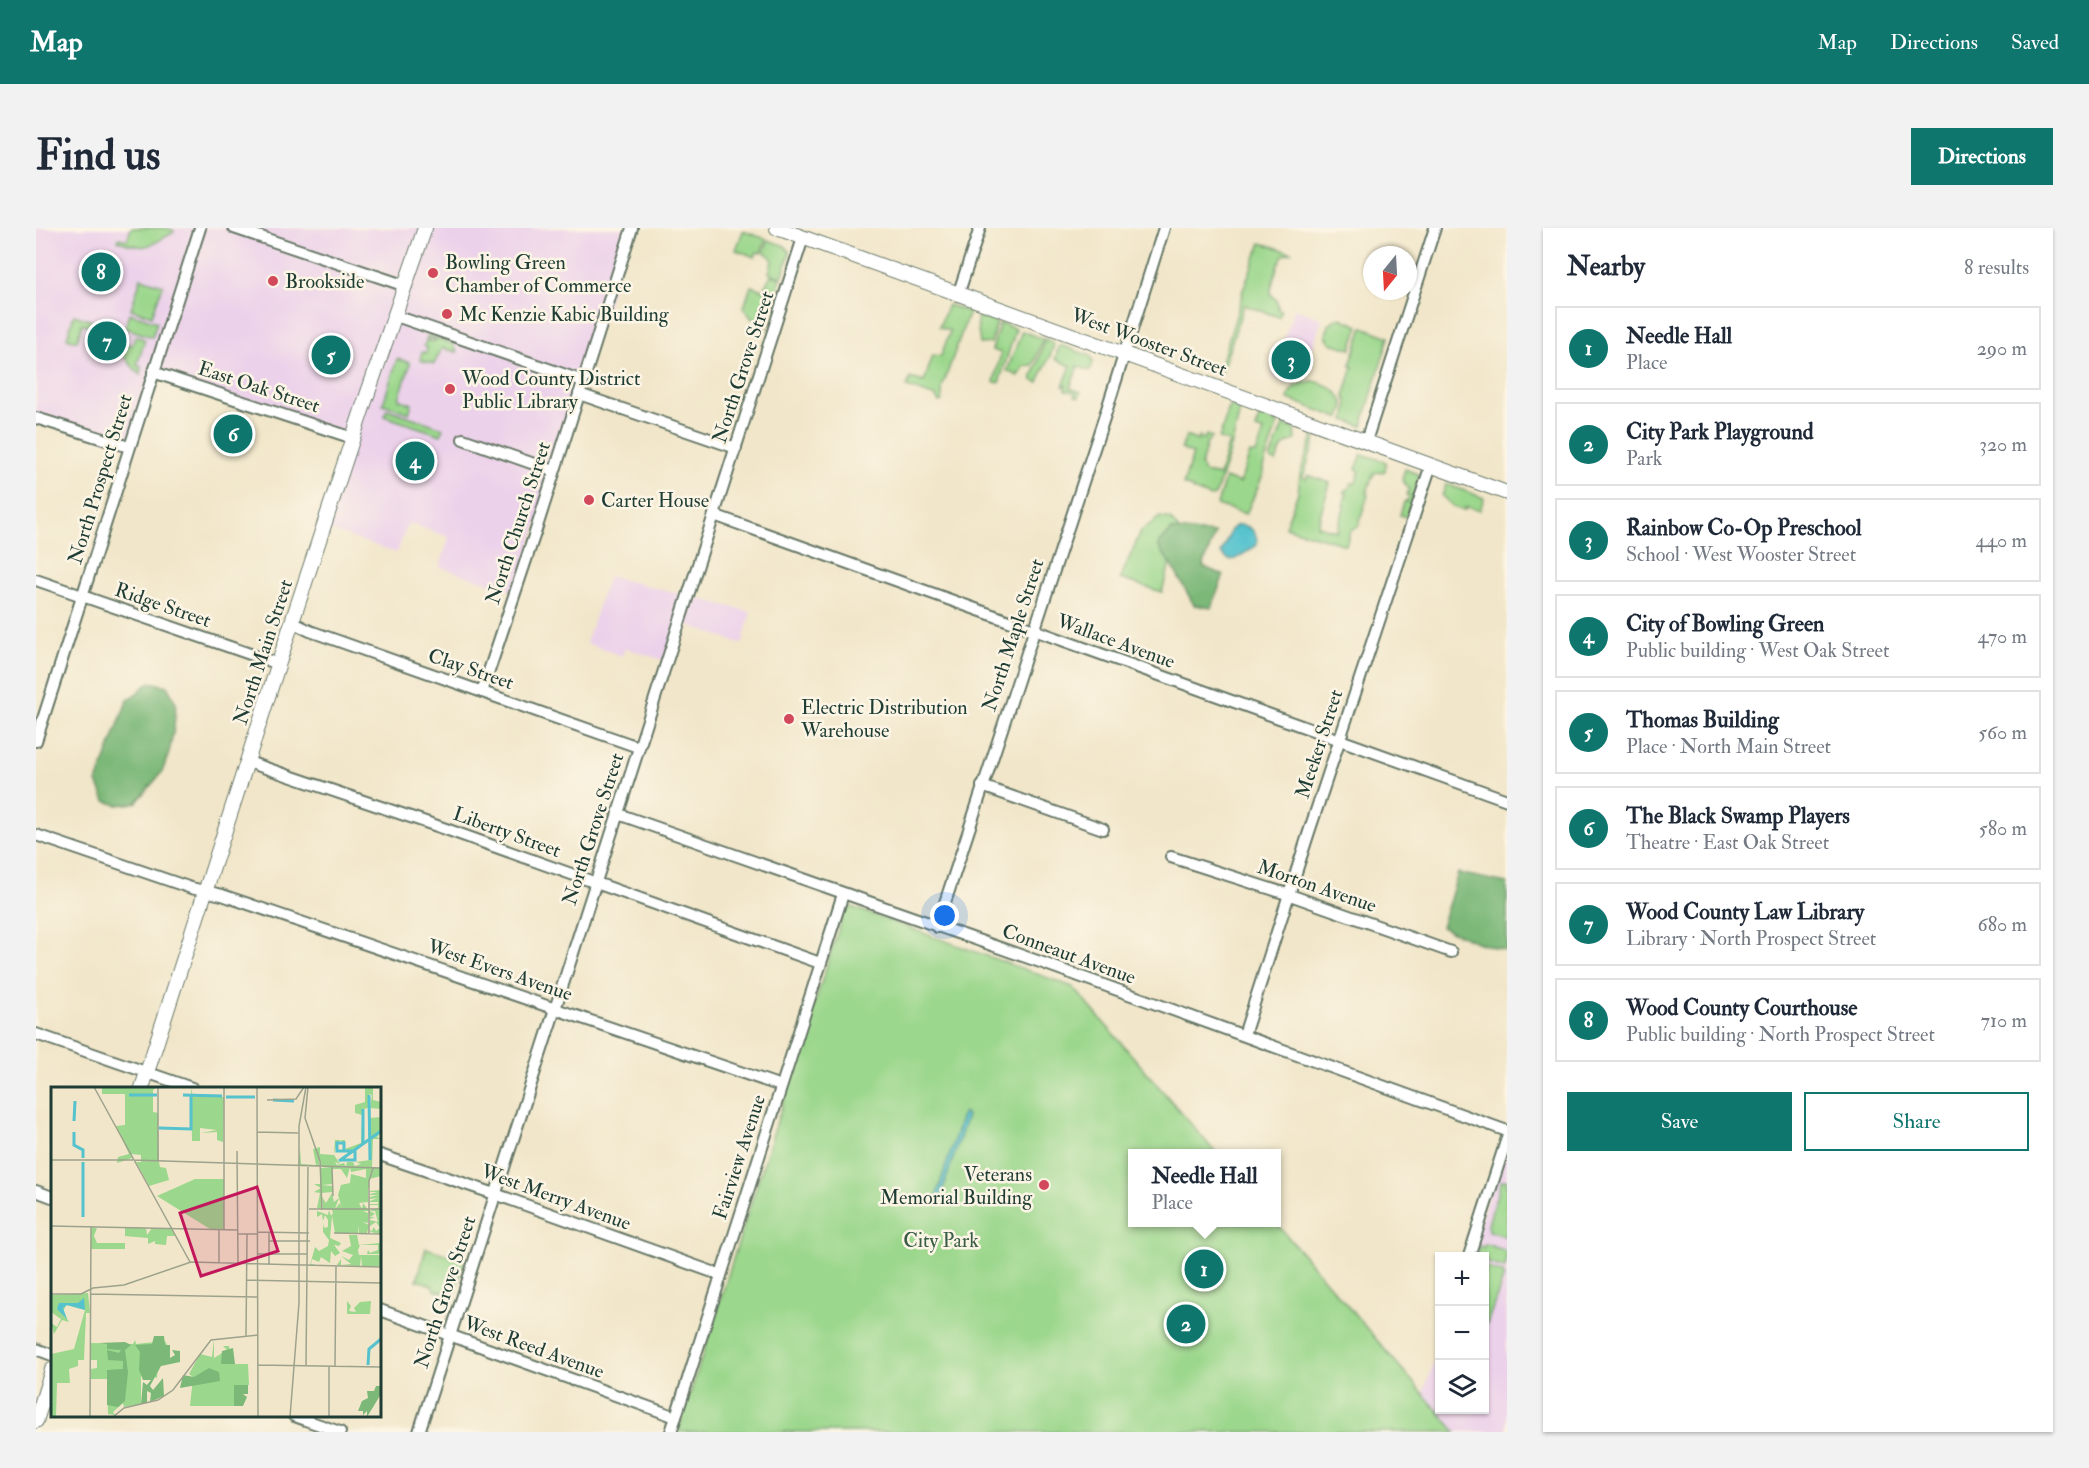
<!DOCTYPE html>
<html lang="en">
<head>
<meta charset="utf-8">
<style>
  :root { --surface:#fff; --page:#f2f2f3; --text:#1f2937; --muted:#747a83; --line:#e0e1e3; --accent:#0f766e }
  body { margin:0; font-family:"IM FELL Double Pica",serif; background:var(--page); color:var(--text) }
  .controls { position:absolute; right:18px; bottom:18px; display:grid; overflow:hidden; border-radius:0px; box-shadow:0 2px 4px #0004 }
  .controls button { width:54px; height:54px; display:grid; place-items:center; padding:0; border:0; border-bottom:2px solid var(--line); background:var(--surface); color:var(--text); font:30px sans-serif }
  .compass { position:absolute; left:1327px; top:18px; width:54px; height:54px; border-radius:50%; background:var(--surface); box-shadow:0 2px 4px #0004; rotate:198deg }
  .you { position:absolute; left:909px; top:688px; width:21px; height:21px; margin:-15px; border:4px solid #fff; border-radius:50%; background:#1a73e8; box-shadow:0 0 0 9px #1a73e833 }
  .badge { display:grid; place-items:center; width:39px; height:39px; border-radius:50%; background:var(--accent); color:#fff; font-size:20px; font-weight:700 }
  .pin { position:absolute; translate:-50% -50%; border:3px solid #fff; box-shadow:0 2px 6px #0006 }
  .popup { position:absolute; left:1092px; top:921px; width:153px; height:78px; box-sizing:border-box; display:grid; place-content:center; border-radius:0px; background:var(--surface); filter:drop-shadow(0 2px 4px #0005); font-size:20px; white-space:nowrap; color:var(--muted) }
  .popup b { font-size:22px; color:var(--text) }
  .popup::after { content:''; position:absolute; left:50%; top:100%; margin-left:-12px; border:12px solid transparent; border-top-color:var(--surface) }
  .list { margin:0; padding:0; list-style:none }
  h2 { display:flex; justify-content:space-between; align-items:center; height:78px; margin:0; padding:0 24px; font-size:26px }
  h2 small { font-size:20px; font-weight:400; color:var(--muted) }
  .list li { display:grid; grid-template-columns:39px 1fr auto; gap:18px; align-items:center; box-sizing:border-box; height:84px; margin:0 12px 12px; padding:0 12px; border:2px solid var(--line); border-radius:0px }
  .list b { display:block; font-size:22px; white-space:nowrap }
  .list p { margin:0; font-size:20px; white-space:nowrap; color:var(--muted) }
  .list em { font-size:20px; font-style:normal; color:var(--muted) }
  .actions { display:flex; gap:12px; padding:18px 24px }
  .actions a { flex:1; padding:14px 0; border:2px solid var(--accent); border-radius:0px; text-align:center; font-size:21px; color:var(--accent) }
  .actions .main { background:var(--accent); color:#fff }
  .icon { flex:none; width:33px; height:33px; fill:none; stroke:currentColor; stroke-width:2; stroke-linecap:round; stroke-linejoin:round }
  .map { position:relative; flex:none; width:1471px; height:1204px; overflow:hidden; border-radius:0px }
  header { display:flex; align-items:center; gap:36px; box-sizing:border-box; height:84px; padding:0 30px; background:var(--accent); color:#fff }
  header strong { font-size:28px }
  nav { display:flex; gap:33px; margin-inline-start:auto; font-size:21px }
  .intro { display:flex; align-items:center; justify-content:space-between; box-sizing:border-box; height:144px; padding:0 36px }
  h1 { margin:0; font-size:42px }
  .button { padding:15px 27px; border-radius:0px; background:var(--accent); color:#fff; font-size:21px; font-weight:700 }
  main { display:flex; gap:36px; padding:0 36px }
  aside { flex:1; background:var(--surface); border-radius:0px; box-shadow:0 2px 4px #0004 }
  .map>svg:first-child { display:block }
</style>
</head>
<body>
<header>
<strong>Map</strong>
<nav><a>Map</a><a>Directions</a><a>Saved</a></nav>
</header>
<div class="intro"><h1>Find us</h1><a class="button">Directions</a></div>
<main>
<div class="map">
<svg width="1471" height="1204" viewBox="0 0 1471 1204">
  <rect width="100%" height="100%" fill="#fcf5e5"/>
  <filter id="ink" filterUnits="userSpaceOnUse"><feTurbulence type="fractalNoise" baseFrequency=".0167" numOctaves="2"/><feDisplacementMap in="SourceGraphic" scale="12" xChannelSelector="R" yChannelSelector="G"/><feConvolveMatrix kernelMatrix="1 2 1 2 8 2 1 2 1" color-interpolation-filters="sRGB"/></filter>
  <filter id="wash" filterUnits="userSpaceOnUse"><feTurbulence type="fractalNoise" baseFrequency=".008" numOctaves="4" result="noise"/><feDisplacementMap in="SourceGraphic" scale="24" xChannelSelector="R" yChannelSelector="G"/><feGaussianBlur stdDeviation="1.35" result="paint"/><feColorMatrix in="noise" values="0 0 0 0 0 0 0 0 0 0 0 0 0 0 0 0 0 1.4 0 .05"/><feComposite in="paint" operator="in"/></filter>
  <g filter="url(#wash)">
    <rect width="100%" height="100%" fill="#f1e6c9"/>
    <g fill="#ecd1ea">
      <path d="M0,0h596l-117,364 -75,-25 9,-30 -41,-14 -11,30 -74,-25 30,-90 -200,-66 -24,75 -93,-29z"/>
      <path d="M1258,80l28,11 -8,25 -17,32 -7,7 -18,-6z"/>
      <path d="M572,348l143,36 -9,32 -64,-23 -12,40 -41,-13 -3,8 -36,-13z"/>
      <path d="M1471,910v294h-51l-33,-39 16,-44 1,61h44v-154h-15z"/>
    </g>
    <g fill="#9bd78c" stroke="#5d8a60" stroke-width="1.5">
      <path d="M95,0h34l8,2 1,2c-27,15 -25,19 -56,9l1,-3 8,2z"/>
      <path d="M707,3l23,8 -5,14 -4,-1 -2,5 -19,-7z"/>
      <path d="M732,12l17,6 5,7 -8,24 -13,-4 3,-11v-4l-8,-6z"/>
      <path d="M1225,15l30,9 -8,3 -6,12 -7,26 7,8 1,8 3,1 -2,7 -35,-12 -23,69 -3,-1 25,-79 -1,-2z"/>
      <path d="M735,47l10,3 -15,49 -4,-6 -11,-3 -7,-11 7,-21 12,4z"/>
      <path d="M105,50l22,7 -11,31 -21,-7z"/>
      <path d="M912,77l21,7 -27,76v13l-3,1 -3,-5 -29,-10 3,-9 14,4 9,-27 8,1 9,-25 -11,-4z"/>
      <path d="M93,85l28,9 -5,15 -27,-9z"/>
      <path d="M38,87l36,12 -1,2 -4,-1 -3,2 -20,-6 -5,17 -10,-3z"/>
      <path d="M942,88l19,6 -6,21 -11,1 -3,-22z"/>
      <path d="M1305,90l18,8 -8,23 -20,-6 -5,-7c1,-9 4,-17 15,-18z"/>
      <path d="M964,95l16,6 -17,54 -5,-1 7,-29 -9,-3z"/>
      <path d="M1327,99l26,10 -27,89 -17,-6c2,-8 4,-17 -1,-24l9,-29 -3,-2z"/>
      <path d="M986,103l21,8 -10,26 -9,1 -3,7h-2l-1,3 -11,-5z"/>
      <path d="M392,107l25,9 4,8 -15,-4 -8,16 -14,-4 2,-8 4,1 1,-5 -3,-2 2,-5h10l-3,-3 -7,1z"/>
      <path d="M100,108l9,4 -8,25 4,2 -1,8 -17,-19 4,-12 5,1z"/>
      <path d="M1009,111l9,4c-2,15 -11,25 -16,39l-6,-2z"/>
      <path d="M1024,117l31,11 2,6 -3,9 -12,-5 -8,22 11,4 -2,5 -4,-1 1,-3 -11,-3 1,-5 -3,1 8,-20 -16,-7z"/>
      <path d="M361,131l12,3 1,3 -11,34 13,5 -3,9 -26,-9z"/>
      <path d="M1277,153c17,2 40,19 26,37l-51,-19c2,-14 13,-16 25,-18z"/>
      <path d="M1196,178l8,3c-5,30 -15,58 -25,86l-4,2 -19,-7v-2l-9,-3 10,-31 -12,-5 5,-13 12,5 1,-4 5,2 2,-4 6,2 -5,5 -6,24 3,6 15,4 10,-34 -10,-3 10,-31z"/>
      <path d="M351,181l56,19 -2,7 -57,-19z"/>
      <path d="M1223,188l19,7 -15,44v8l-17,39 -29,-9 8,-27 15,5 10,-30 6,1 8,-22 -8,-3z"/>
      <path d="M1247,197l12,4 -1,4 2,7c-14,3 -15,9 -20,22l-6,-3z"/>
      <path d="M1277,208l3,1 -13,40 3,2 2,-4 22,8 -13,43 20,5 8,-26h-2l4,-12 -3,-1 2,-3h3l2,-6 4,1 5,-13 -4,-2 6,-15 24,8 -1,9 -11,2 -8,21 2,1 -10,32 -8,4 -4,14 -61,-18 13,-34 2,-19z"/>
      <path d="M1369,241l13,5 1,4 -13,39 -6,-2 4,-13h3l2,-6 -2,-1 2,-6 -7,-9z"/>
      <path d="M1410,256l38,14 -4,12 -14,-3 -1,3 -11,-3 -12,-11z"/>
      <path d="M1124,289l10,2 10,12 -8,-1 -14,15 12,18 -8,29 -42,-13 21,-48z"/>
      <path d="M810,677l227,82 143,166 -84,1v68l144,1 180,209h-778z"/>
      <path d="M1471,952v51l-2,5 -16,-5 -1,-7 13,-43z"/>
      <path d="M1449,1016l22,7 -2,17 -20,-6 -1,-6h-8l3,-10 5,1z"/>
      <path d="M390,1020l39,12 -11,36 -20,-6 -2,-5 -15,-5z"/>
      <path d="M1449,1039l18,6 1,3 -17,48 -2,-1z"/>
    </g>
    <g fill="#7cb878" stroke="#4e7a56" stroke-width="1.5">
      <path d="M1136,302l43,3 -12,34 21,8 -13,33 -17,-3 -18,-32 -18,-28z"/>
      <path d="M114,454l17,4 9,17 -2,25 -5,25 -7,19 -26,31 -19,2 -12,-4 -8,-19 30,-81z"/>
      <path d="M1422,645l49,10v68l-28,-8 -38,-16z"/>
    </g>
    <g fill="#55c2cd" stroke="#3a8080" stroke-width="1.5">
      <path d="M1201,297c13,-1 21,8 20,20l-21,14 -7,1 -8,-7 10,-23z"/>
      <path d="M928,885l3,3 -27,82 -2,2 -2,-3 26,-82z"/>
    </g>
  </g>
  <g filter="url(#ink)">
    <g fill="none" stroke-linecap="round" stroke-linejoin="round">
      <defs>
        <g id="minor">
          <path d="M198,0l172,58"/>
          <path d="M922,67l22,-67"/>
          <path d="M360,88l187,65"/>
          <path d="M117,144l200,66"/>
          <path d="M543,166l157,54"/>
          <path d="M0,190l93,29"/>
          <path d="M427,211l91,32"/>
          <path d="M1330,213l69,-213"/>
          <path d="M678,287l793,285"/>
          <path d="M0,352l243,84"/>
          <path d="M256,394l18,9 328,116"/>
          <path d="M446,464l53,-159 97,-305"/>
          <path d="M0,513l164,-513"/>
          <path d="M212,534l192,65 380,136"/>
          <path d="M946,558l121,43"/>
          <path d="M582,586l425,149 464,168"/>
          <path d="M0,607l155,53 31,7 559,191"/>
          <path d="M1135,629l119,38 161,57"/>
          <path d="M901,699l170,-518 57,-181"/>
          <path d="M0,806l156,54"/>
          <path d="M1208,807l64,-200 123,-370"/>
          <path d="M344,927l115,39 226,81"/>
          <path d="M0,963l16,6"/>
          <path d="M1433,1028l38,-118"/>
          <path d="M344,1082l296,107"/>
          <path d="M0,1121l16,6"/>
          <path d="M258,1188l46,16"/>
          <path d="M383,1204l384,-1194"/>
          <path d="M635,1204l172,-538"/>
        </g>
        <g id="major">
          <path d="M741,0l730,265"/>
          <path d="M106,860l150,-466 72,-218 61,-176"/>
          <path d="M0,1193l16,-51"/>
        </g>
      </defs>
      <use href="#minor" stroke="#687868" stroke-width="14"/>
      <use href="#major" stroke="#687868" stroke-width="16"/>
      <use href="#minor" stroke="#fff" stroke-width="10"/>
      <use href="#major" stroke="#fff" stroke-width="14"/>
    </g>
  </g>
  <g fill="#d1495b" stroke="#fcf5e5" stroke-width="2">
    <circle cx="397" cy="45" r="6"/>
    <circle cx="237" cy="53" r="6"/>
    <circle cx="411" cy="86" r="6"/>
    <circle cx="414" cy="161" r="6"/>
    <circle cx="553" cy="272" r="6"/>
    <circle cx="753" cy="491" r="6"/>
    <circle cx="1008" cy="957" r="6"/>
  </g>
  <g text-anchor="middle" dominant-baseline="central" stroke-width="5" stroke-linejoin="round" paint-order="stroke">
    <g font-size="20" fill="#1f3d34" stroke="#fcf5e5" text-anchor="start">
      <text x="409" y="34">Bowling Green<tspan x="409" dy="23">Chamber of Commerce</tspan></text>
      <text x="249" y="53">Brookside</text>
      <text x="423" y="86">Mc Kenzie Kabic Building</text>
      <text x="426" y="150">Wood County District<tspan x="426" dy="23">Public Library</tspan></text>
      <text x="565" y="272">Carter House</text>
      <text x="765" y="479">Electric Distribution<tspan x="765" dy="23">Warehouse</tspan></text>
      <text x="996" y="946" text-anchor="end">Veterans<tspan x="996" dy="23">Memorial Building</tspan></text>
    </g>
    <g font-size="20" fill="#1f3d34" stroke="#fcf5e5">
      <text transform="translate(1113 114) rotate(20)">West Wooster Street</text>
      <text transform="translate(707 139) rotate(-72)">North Grove Street</text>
      <text transform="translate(223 159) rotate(18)">East Oak Street</text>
      <text transform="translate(64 251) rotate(-73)">North Prospect Street</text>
      <text transform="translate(482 295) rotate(-72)">North Church Street</text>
      <text transform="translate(127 377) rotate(19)">Ridge Street</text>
      <text transform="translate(977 407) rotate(-72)">North Maple Street</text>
      <text transform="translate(1080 413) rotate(20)">Wallace Avenue</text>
      <text transform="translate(227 424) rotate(-72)">North Main Street</text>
      <text transform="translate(435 441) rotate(19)">Clay Street</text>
      <text transform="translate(1283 516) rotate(-72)">Meeker Street</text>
      <text transform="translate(557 601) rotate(-72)">North Grove Street</text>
      <text transform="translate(471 604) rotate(20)">Liberty Street</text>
      <text transform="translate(1281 658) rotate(19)">Morton Avenue</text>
      <text transform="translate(1033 726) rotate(20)">Conneaut Avenue</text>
      <text transform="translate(464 742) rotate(19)">West Evers Avenue</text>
      <text transform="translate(703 929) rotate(-72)">Fairview Avenue</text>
      <text transform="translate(520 969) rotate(20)">West Merry Avenue</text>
      <text transform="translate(409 1064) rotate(-72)">North Grove Street</text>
      <text transform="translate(498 1119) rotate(20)">West Reed Avenue</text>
    </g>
    <g font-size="20" fill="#385c46" stroke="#fcf5e5">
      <text x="905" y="1012">City Park</text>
    </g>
  </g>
  <g transform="translate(15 859)">
    <rect width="330" height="330" fill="#f1e6c9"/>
    <path d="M51,0h55l-4,3v22l5,1 1,49 1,5 6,1 3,12 -20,6 -13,-24h5v-7l-10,-1 1,4 -15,5 1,-6 11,-3 -13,-28 9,-1v-31h-23zM140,1l2,8 31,1 -1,45 -6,-2v-8l-16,1 16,-3 -17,-2v13h-8zM314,1h8v12l8,2v7l-11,-1 2,-13 -3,-1 -1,14 -5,1v34l-10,7h-8l-4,-10 -4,3 -3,11 1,-14h10v9l16,-6 1,-28 -7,-2v-8l10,-3zM330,30v14l-10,7 -1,-20zM330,45l-4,5 4,2h-8l-1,29h9v8l-12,3v9h8h-9v14l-9,1 3,6 1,-6 6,8 9,-3v-3h-8v-1h8v-2h-8v-1l8,-3 -8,1v-2l8,-2h-8v-1l8,-2h-8v-1l11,-1v44l-11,-2v-3l1,3 3,-5 2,4 4,-3 -4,-6 -6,4v-6l8,2 -3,-11h-5l5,3 -5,3h5l-5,2 -1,-8h-6l5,2v10l-5,-1 6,3 -2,8h-8v-8l-1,8h-23l-3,-17 -2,22 11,5 -2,3 -5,-1 6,8 -5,3 -4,-5 -1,12 -9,-6 -2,5 -7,-3 -1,5 5,1h-6l5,-18 4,4 9,-5 1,-6 -6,-8v-9l1,5 4,-1v-7l-3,-5 -2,6 -1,-7 -5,3v-6l11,4 1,-5 2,6 2,-3 -1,-3 -9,-1 -1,-12 4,6 6,-10 2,9 5,-4 -4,11 5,-6 2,5 -4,-13 3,-10 9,-2 1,-9 15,4v-9l-15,3 -1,-5 -3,11 -6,-9h-9v15l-10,1 10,1 1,6 -12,1 1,16 -5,-1 3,-15 -6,-1 7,-4 -7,-4h6l1,-16 9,-1 -9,-1 -2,-8v8h-26l5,-1 2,-17 1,16 15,1 -3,-16 7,-2v7l14,1 6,9 -5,-2 2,3 7,-2 2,4 1,-5h6l2,4 6,-2 -5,-2 14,-2v-20zM144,92h29v50h-14l-53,-33zM40,140l6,1 -3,8 3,7h28v6h-34zM74,140l21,1 1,7 5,-7h19l4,8h-8l-1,9 -11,-1v-3l-7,3v-6l-23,-2zM298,148h8l2,10 22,-2v11h-14l1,-4 2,3 8,-3v-5h-18l-2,5 1,5h21l1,11h-19l-1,-10 -1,10 -23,-1 4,-6v6l10,-1 -10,-8 8,4 4,-5 -11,-4 9,-5zM37,206l2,20h-4l-2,47h-6v6l-9,3 1,14h-13l-1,34h-5v-63l23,-5 11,-39 -19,-5 -3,7 6,10 -7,-2 -8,14 -3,-11 6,4 4,-8 -10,-7v-17zM296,214l4,5 -2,5 7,1 -2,-4 6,-6 11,-1 -1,13h-23zM163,252v19l13,-8 -4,-4h6l4,18h15l1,21h-15v21h-44l3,-29 -4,-3 11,-20 12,3zM84,253l1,4 29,-3 5,9h-5l-7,12 -1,16 -16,-6v32l-17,3 -1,-4 -10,9 2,3 -7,-1 -1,-35h-16v-10l6,-1v-8h-6v-17l42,1z" fill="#9bd78c"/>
    <path d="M103,249h10l1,9h5v13l5,-3 -3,-5 8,1v11l-19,4 -11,20 3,4 10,-12 1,18 -14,6 1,-9 -4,-2v12l-6,1 2,-22 4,3 4,-5h-8l-4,-10 1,-18 -5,-7 17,-1zM74,255l6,3 -6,5 3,22 -3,29 -7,6 -11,-2v-35l16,-1v-8l-15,-1 -1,-10 12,3 2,-3 -14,-1v-5l-9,-1zM182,261l2,16h-14l1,-13zM158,281l10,4 1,9 -40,7 3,-13 11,2zM183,298h14v9h-5l4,3 -4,9h-9zM325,299h5v8l-14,23v-6l-4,4v-4h-5l4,-10 6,-3 -1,-7h7z" fill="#7cb878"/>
    <path d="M33,211l1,12 -18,-5 -4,3 4,11 -10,-10 2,-6h19z" fill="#55c2cd"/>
    <path fill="none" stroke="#55c2cd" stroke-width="3" d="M78,8h28M132,8l39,1M318,8l1,65M175,10h29M222,13l21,1M312,22v34M23,34l1,-20M108,41l32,1v-33M23,45v13l9,5v8M293,64v-8h-7v8h15M290,73h14v-10M288,74l42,-30M32,75v55M317,278l1,-16 12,-10"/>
    <path fill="none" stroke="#9da28d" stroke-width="1.5" d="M43,0l96,175M173,0v143M206,0l1,330M257,0l-3,31 15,43 2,49M216,13l29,-1 8,-12M206,45l41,1M186,64l1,112M0,73h82M83,73l247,8M107,74v-74M281,80l1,29M258,122h72M0,139l186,4M207,145l51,1M218,145v32M283,146l47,1M186,147h20M318,147v-53l4,-13M218,154h41M207,167h49M168,176v-34M196,193l134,3M0,207h30l12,-6 31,-3 67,-23 190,5M40,207l166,3M195,249l1,-102M207,278l123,2M255,278l2,-198M278,279v51M284,279l1,-100M39,330l1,-190M62,330l11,-9 34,-8 15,-10 38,-50 47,-5M239,330l9,-114v-177l7,-39"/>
    <path fill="#c2185b" fill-opacity="0.15" stroke="#c2185b" stroke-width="3" d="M206,100l21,64 -77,25 -21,-63z"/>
    <rect width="330" height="330" fill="none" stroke="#1f3d34" stroke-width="3"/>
  </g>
</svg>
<div class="controls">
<button>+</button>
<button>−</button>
<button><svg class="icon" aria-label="layers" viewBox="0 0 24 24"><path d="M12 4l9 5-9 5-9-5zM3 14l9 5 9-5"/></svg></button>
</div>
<svg class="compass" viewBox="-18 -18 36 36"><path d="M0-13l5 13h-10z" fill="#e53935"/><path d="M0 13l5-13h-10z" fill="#747a83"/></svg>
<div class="you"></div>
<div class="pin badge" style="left:1168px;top:1041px">1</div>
<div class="popup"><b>Needle Hall</b>Place</div>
<div class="pin badge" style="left:1150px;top:1096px">2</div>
<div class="pin badge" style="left:1255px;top:132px">3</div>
<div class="pin badge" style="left:379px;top:233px">4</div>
<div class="pin badge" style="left:295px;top:127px">5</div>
<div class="pin badge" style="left:197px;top:206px">6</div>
<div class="pin badge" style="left:71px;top:113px">7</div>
<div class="pin badge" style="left:65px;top:44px">8</div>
</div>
<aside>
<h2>Nearby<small>8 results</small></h2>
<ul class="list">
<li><span class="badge">1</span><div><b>Needle Hall</b><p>Place</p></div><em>290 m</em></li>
<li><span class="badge">2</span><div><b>City Park Playground</b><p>Park</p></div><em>320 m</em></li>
<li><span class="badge">3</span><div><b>Rainbow Co-Op Preschool</b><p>School · West Wooster Street</p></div><em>440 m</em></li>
<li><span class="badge">4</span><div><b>City of Bowling Green</b><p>Public building · West Oak Street</p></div><em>470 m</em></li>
<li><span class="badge">5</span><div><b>Thomas Building</b><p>Place · North Main Street</p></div><em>560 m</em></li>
<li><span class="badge">6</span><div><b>The Black Swamp Players</b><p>Theatre · East Oak Street</p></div><em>580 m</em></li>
<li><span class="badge">7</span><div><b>Wood County Law Library</b><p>Library · North Prospect Street</p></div><em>680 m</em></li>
<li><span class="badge">8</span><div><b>Wood County Courthouse</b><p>Public building · North Prospect Street</p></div><em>710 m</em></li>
</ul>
<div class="actions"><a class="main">Save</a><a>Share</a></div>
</aside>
</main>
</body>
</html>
